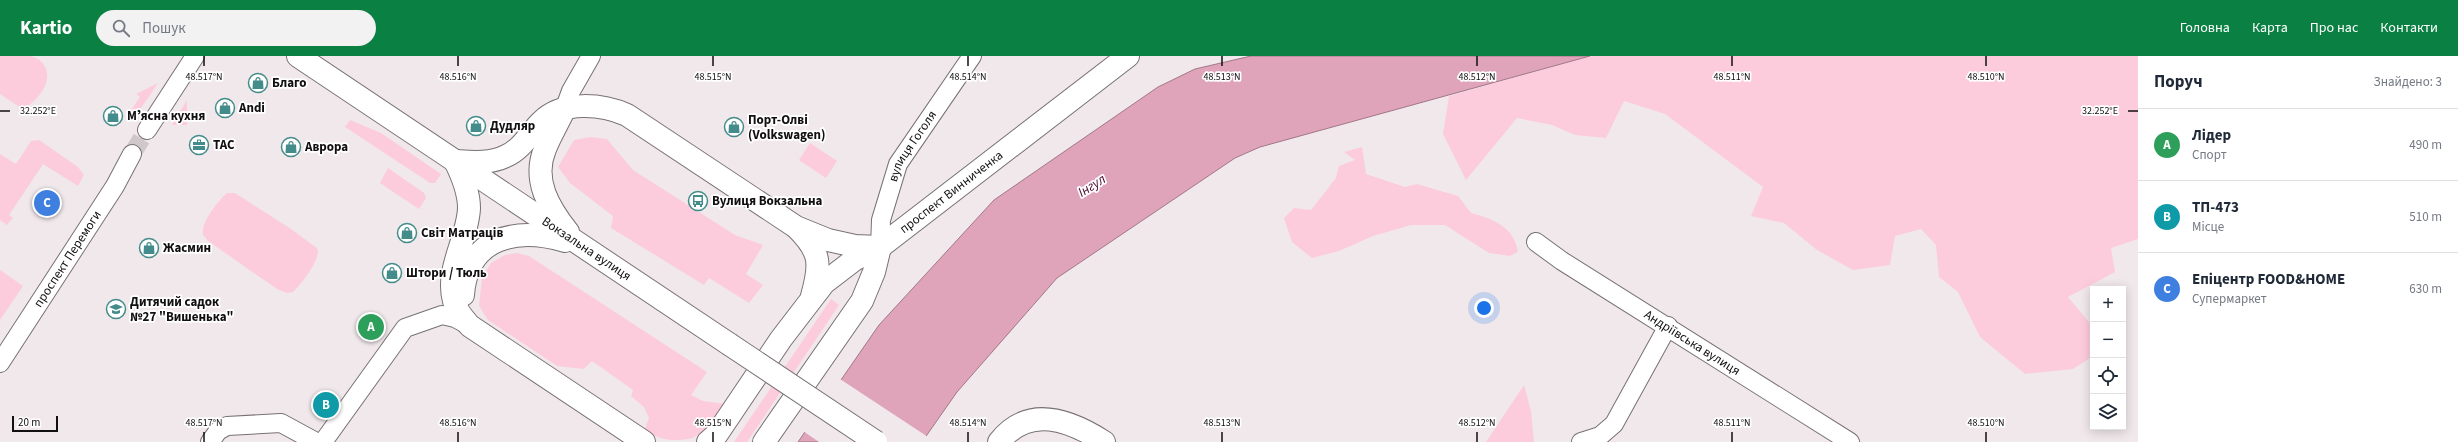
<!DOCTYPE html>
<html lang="uk">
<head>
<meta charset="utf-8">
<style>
  :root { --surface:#fff; --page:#f2f2f3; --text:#1f2937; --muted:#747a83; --line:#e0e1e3; --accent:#0b8043 }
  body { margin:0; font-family:"Source Sans 3",sans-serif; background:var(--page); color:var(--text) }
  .controls { position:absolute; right:12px; bottom:12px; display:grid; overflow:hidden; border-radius:0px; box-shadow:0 2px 10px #0003 }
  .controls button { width:36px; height:36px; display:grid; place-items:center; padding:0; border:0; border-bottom:1px solid var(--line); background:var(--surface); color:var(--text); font:20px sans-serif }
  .scale { position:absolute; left:12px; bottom:10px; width:46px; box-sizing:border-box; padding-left:4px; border:2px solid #120f10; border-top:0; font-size:11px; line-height:14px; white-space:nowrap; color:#120f10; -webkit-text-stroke:3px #fff; paint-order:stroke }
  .you { position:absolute; left:1484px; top:252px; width:14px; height:14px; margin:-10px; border:3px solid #fff; border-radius:50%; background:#1a73e8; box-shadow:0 0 0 6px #1a73e833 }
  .badge { display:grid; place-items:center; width:26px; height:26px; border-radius:50%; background:var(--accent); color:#fff; font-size:13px; font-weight:700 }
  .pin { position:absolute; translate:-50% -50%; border:2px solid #fff; box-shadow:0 1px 4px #0006 }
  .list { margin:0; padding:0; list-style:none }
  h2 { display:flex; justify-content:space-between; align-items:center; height:52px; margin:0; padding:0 16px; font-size:17px }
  h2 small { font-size:13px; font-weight:400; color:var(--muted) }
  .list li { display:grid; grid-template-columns:26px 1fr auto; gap:12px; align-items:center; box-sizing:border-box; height:72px; padding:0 16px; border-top:1px solid var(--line) }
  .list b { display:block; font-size:15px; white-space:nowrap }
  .list p { margin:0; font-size:13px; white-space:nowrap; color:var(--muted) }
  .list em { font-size:13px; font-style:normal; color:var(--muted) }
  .icon { flex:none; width:22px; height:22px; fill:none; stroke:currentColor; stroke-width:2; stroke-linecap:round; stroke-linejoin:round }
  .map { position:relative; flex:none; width:2138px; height:386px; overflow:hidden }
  header { display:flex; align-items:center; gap:24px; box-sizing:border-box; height:56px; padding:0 20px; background:var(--accent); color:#fff }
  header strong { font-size:19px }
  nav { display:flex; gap:22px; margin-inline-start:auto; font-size:14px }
  .search { width:280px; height:36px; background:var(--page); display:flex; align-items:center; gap:10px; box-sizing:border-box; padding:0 14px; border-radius:22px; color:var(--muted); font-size:15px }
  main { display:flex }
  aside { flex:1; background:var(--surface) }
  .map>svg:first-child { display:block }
</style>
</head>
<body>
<header>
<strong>Kartio</strong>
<div class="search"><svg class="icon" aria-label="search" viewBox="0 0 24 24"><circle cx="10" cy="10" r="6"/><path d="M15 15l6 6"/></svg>Пошук</div>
<nav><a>Головна</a><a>Карта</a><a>Про нас</a><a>Контакти</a></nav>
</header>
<main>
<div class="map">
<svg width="2138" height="386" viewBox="0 0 2138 386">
  <rect width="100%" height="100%" fill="#f1e8eb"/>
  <g fill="#fcccdd">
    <path d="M0,0c9,0 23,0 31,0 29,10 14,40 -5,51l-8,-1 -18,-12z"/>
    <path d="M1590,0h548v183l-27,9 4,24 -47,25 25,30v29l-20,13 -48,5 -45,-37 -22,-45 -19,-15 -3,-32 -15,-16 -26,7 -5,29 -37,5 -36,-20 -33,-27 -33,-7 12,-29 -98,-73 -41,-13 -18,37 -31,-3 -23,-10 -35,-7 -51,62 -23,-46 6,-38z"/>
    <path d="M158,27l-23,34 -6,-4 11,-16 -4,-3z"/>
    <path d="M187,44v25h-15z"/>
    <path d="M350,64l31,13 60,41 -6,9h-5l-85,-56z"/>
    <path d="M590,81l17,2 26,31 102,65 28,10 -17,29 17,11 -14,18 -40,-25 -5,7 -93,-57 2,-12 -43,-33 -12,-16 16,-27z"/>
    <path d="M39,84l39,27 6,8 -6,11 -35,-22 -34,51 4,3 -6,7 -7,-5v-66l16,10 15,-23z"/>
    <path d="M810,87l27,18 -11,17 -27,-18z"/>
    <path d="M1362,91l4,27 39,13 12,-3 41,12 13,17c23,6 43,14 47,39l-8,4 -21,-3 -44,-28h-34l-38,11 -34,15 -27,7 -20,-16 -8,-24 10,-10 17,2 25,-32 3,-12 16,-6 -11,-8z"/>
    <path d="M388,112l36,25 2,5 -7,11 -39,-26z"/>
    <path d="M227,137h8l56,36 27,20c1,13 -16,34 -25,43l-6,1 -10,-4 -69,-48 -5,-6c-3,-12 15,-34 24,-42z"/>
    <path d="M517,197l12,3 178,116 -16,23 12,6 22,3c-9,12 -19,27 -32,34 -16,4 -37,3 -48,-10l4,-10 -5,-11 -13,-11 2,-6 -41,-29 -8,8 -27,-3 -69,-46 -9,-14 3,-28 9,-15 14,-8z"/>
    <path d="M0,214l23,16 -23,34z"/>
    <path d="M831,243l8,6 -92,137h-13z"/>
    <path d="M1524,329l7,26 3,31h-48z"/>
  </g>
  <path fill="#dfa4ba" stroke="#a27787" d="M1251,0h339l-330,91 -25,11 -178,120 -100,114 -35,50h-124l81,-117 115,-125 164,-113 37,-18z"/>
  <path fill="#f1e8eb" d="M840,323l88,58 -4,5h-105l-16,-11z"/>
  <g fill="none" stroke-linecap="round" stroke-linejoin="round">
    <path stroke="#d0c7ca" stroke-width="18" stroke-dasharray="18 9" stroke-linecap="butt" d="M132,98l15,-24"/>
    <defs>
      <g id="street">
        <path d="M564,54l7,-19 20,-35"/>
        <path d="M147,74l48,-74"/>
        <path id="s1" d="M1536,186l26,19 288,181"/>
        <path id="s2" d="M880,191l1,-27 17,-56 74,-108"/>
        <path id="s3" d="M0,307l115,-177 17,-32"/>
        <path d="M210,386l8,-11 9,-5 54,-3 35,19"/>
        <path d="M323,386l82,-114 37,-13 13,3 15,8"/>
        <path d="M1581,386l19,-6 14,-12 54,-98"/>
      </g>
      <g id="secondary">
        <path id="s4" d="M298,0l431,288"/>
        <path d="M564,54c-6,13 -14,26 -19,39 -13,31 4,59 23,83"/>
        <path d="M455,105c17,1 35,3 51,-5 16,-7 23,-22 35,-34 21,-22 61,-18 86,-7l169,112 32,13 27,6 25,1"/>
        <path d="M455,105c7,14 14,31 14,47 -1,31 -24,61 -15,93 2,10 10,18 16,25l174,116"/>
        <path d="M797,172c24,24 24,36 15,68"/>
        <path d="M463,239c4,-59 55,-68 102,-54"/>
        <path id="s5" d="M708,386l9,-8 64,-95 43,-56 30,-23 26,-13 248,-191"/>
        <path d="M764,386l98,-141 12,-29 6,-25"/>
        <path d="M999,386c30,-38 71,-22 105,0"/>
      </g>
    </defs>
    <use href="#street" stroke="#787174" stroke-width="20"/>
    <use href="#secondary" stroke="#787174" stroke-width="24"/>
    <use href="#street" stroke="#fff" stroke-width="18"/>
    <use href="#secondary" stroke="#fff" stroke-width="22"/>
    <defs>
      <path id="secondary-bridge" d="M729,288l147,98"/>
    </defs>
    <use href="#secondary-bridge" stroke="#787174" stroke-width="24" stroke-linecap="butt"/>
    <use href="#secondary-bridge" stroke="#fff" stroke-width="22"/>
  </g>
  <path fill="none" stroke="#120f10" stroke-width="1.5" d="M204,0v10M458,0v10M713,0v10M968,0v10M1222,0v10M1477,0v10M1732,0v10M1986,0v10M0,55h10M2128,55h10M204,376v10M458,376v10M713,376v10M968,376v10M1222,376v10M1477,376v10M1732,376v10M1986,376v10"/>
  <defs>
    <symbol id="shop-ring" viewBox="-11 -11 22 22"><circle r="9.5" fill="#fff" stroke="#448c8b" stroke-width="1.5"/><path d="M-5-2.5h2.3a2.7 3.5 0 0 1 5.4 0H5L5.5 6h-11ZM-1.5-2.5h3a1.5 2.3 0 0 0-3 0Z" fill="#448c8b"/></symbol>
    <symbol id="office-ring" viewBox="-11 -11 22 22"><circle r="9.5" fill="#fff" stroke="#448c8b" stroke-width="1.5"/><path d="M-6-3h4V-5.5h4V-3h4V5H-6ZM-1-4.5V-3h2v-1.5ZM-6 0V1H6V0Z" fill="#448c8b"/></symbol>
    <symbol id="bus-ring" viewBox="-11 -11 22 22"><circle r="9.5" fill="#fff" stroke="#448c8b" stroke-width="1.5"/><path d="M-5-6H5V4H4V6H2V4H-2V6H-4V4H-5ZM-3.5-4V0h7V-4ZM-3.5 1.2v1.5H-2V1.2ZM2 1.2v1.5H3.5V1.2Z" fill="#448c8b"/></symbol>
    <symbol id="school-ring" viewBox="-11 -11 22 22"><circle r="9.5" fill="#fff" stroke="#448c8b" stroke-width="1.5"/><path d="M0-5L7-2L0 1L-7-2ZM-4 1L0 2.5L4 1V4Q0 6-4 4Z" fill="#448c8b"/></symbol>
  </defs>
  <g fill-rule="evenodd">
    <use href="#shop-ring" x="247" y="16" width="22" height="22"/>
    <use href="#shop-ring" x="214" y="41" width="22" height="22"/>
    <use href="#shop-ring" x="102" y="49" width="22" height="22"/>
    <use href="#shop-ring" x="465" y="59" width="22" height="22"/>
    <use href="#shop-ring" x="723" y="60" width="22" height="22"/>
    <use href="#office-ring" x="188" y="78" width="22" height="22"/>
    <use href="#shop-ring" x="280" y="80" width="22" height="22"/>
    <use href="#bus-ring" x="687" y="134" width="22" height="22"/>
    <use href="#shop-ring" x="396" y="166" width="22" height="22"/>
    <use href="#shop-ring" x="138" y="181" width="22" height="22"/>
    <use href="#shop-ring" x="381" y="206" width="22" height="22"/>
    <use href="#school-ring" x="105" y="242" width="22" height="22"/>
  </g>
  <g text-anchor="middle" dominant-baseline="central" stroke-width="3.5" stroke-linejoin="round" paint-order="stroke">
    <g font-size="13" font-weight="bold" fill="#120f10" stroke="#fff" text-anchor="start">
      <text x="272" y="27">Благо</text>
      <text x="239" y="52">Andi</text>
      <text x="127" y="60">Мʼясна кухня</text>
      <text x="748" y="64">Порт-Олві<tspan x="748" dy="15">(Volkswagen)</tspan></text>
      <text x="490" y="70">Дудляр</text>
      <text x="213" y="89">ТАС</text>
      <text x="305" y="91">Аврора</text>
      <text x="712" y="145">Вулиця Вокзальна</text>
      <text x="421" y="177">Світ Матраців</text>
      <text x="163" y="192">Жасмин</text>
      <text x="406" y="217">Штори / Тюль</text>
      <text x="130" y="246">Дитячий садок<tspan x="130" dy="15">№27 "Вишенька"</tspan></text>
    </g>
    <g font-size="13" fill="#120f10" stroke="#fff">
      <text stroke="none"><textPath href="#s2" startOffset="108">вулиця Гоголя</textPath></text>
      <text stroke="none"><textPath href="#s5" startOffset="354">проспект Винниченка</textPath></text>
      <text stroke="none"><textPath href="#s4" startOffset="347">Вокзальна вулиця</textPath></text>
      <text stroke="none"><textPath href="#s3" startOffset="124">проспект Перемоги</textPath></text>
      <text stroke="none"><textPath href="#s1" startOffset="186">Андріївська вулиця</textPath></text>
    </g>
    <g font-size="14" font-style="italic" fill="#4e0a2d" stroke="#fff">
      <text transform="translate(1092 130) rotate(-32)">Інгул</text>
    </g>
  </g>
  <g font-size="10" text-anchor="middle" fill="#120f10" stroke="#fff" stroke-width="3.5" stroke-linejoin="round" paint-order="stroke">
    <text x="204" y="24">48.517°N</text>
    <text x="458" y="24">48.516°N</text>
    <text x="713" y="24">48.515°N</text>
    <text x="968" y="24">48.514°N</text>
    <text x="1222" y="24">48.513°N</text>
    <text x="1477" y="24">48.512°N</text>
    <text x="1732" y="24">48.511°N</text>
    <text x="1986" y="24">48.510°N</text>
    <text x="2100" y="58">32.252°E</text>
    <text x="38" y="58">32.252°E</text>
    <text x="204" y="370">48.517°N</text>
    <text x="458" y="370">48.516°N</text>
    <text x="713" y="370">48.515°N</text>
    <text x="968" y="370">48.514°N</text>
    <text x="1222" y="370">48.513°N</text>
    <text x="1477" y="370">48.512°N</text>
    <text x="1732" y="370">48.511°N</text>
    <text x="1986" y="370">48.510°N</text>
  </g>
</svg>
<div class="controls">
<button>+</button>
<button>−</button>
<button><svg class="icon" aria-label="locate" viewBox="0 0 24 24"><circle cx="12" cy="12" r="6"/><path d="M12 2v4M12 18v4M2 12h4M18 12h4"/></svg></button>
<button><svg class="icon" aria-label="layers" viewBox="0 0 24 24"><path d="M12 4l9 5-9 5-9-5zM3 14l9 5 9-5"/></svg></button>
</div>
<div class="scale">20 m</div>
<div class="you"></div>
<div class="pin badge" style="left:371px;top:271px;background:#2e9e5b">A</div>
<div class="pin badge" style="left:326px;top:349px;background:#0f9aa8">B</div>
<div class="pin badge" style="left:47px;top:147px;background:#3f7fe0">C</div>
</div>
<aside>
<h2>Поруч<small>Знайдено: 3</small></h2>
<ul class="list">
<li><span class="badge" style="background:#2e9e5b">A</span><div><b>Лідер</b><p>Спорт</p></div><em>490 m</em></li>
<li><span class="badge" style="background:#0f9aa8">B</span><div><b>ТП-473</b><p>Місце</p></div><em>510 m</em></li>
<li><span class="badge" style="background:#3f7fe0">C</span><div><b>Епіцентр FOOD&amp;HOME</b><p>Супермаркет</p></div><em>630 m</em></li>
</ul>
</aside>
</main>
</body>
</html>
